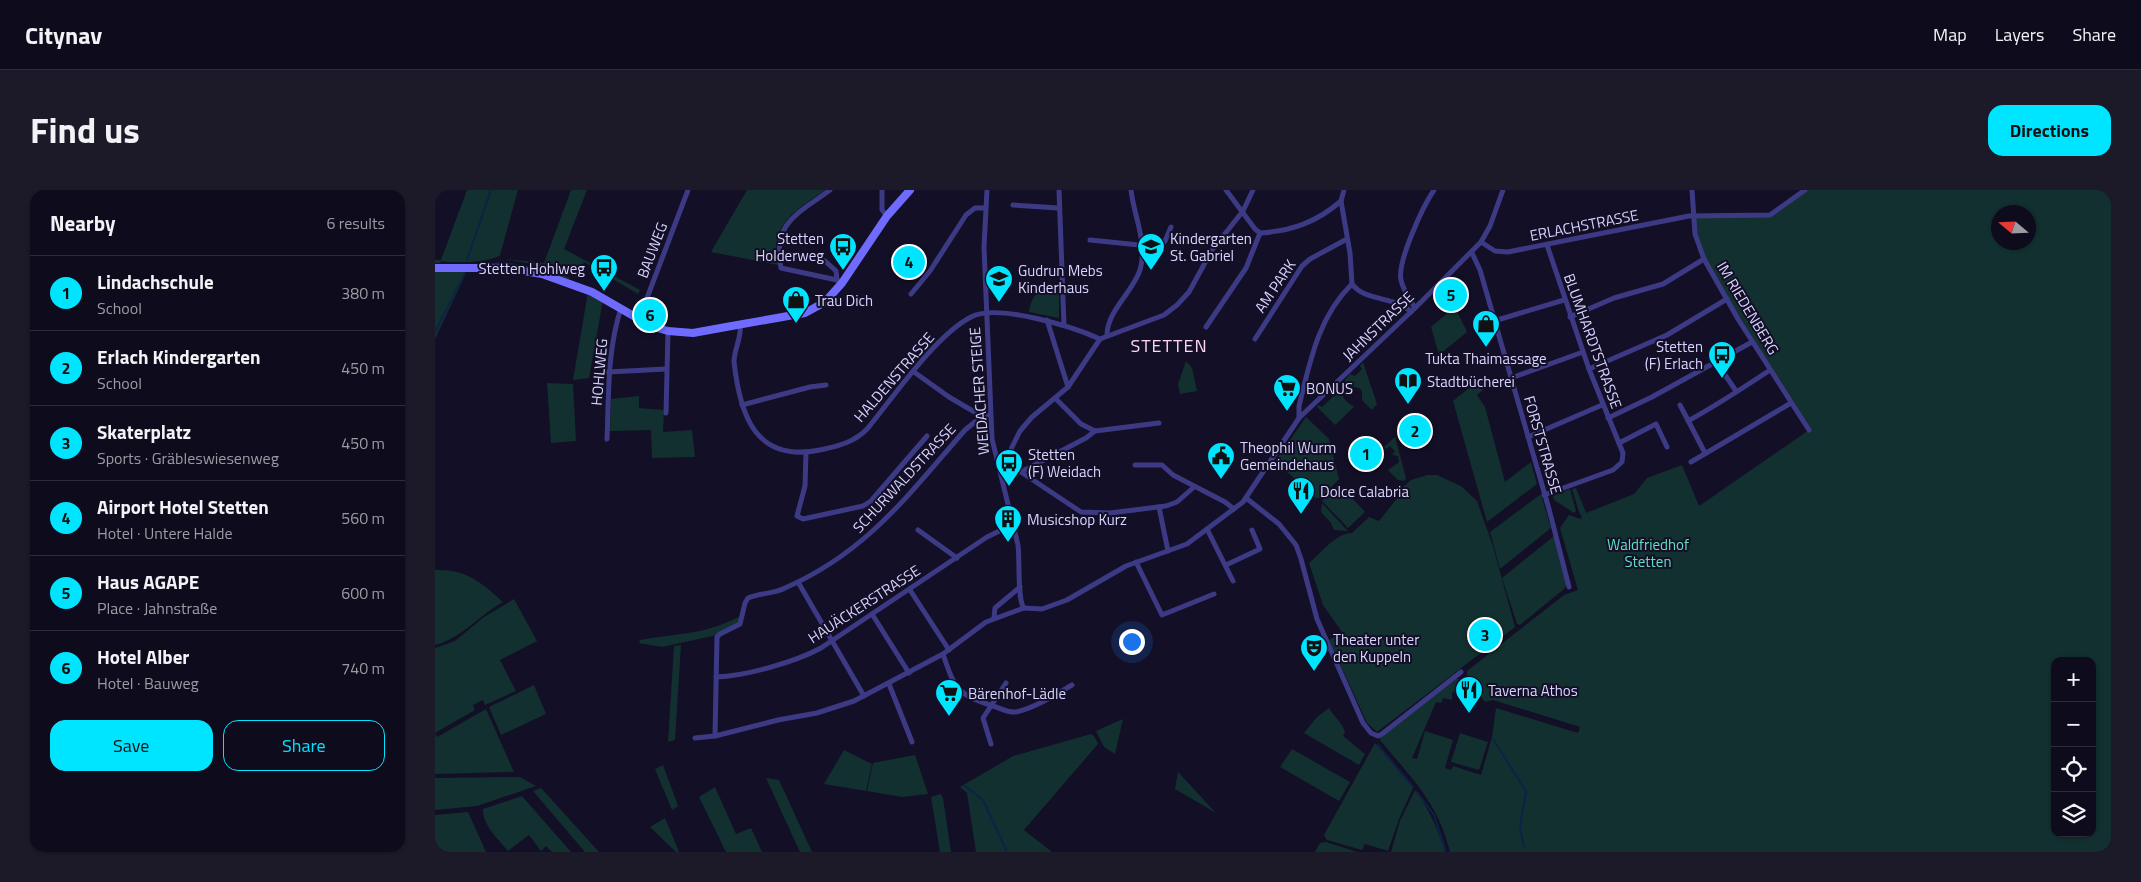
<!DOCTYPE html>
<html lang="en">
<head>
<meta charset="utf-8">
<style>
  :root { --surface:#0e0b1c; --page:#1c1929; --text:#f1f3f6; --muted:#9b9ba3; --line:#2e2b3b; --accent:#00e5ff }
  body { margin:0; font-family:"Titillium Web",sans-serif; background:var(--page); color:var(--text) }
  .controls { position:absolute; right:15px; bottom:15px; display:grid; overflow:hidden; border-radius:10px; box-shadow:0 1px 4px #0004 }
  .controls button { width:45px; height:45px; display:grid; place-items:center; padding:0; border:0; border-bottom:1px solid var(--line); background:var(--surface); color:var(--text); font:25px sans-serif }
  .compass { position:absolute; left:1556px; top:15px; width:45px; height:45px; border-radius:50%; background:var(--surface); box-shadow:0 1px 4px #0004; rotate:289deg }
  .you { position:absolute; left:696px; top:451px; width:18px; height:18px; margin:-12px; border:4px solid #fff; border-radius:50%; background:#1a73e8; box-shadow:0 0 0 8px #1a73e833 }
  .badge { display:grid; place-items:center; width:32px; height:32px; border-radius:50%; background:var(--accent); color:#111; font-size:16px; font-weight:700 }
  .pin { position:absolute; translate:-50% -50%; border:2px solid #fff; box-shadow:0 1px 5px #0006 }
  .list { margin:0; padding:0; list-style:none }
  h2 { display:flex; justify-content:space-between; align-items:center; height:65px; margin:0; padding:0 20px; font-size:21px }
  h2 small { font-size:16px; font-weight:400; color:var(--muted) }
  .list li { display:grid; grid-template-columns:32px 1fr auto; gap:15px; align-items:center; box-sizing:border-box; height:75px; padding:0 20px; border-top:1px solid var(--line) }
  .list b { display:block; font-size:19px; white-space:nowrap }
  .list p { margin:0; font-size:16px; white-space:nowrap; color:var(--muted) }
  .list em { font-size:16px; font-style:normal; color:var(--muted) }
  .actions { display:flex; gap:10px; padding:15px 20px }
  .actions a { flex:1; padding:11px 0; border:1px solid var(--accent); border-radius:15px; text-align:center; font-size:18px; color:var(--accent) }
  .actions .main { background:var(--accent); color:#111 }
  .icon { flex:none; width:28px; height:28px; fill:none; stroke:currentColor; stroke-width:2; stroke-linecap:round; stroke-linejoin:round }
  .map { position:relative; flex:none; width:1676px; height:662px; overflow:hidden; border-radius:15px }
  header { display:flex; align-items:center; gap:30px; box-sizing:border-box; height:70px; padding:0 25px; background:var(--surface); border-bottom:1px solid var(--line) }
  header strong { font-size:24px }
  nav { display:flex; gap:28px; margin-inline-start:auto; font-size:18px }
  .intro { display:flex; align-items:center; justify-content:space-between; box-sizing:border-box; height:120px; padding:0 30px }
  h1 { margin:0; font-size:35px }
  .button { padding:12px 22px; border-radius:15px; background:var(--accent); color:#111; font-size:18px; font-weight:700 }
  main { display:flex; gap:30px; padding:0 30px }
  aside { flex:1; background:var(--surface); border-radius:15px; box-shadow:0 1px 4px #0004 }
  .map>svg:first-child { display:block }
</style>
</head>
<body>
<header>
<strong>Citynav</strong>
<nav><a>Map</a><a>Layers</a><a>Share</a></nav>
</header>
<div class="intro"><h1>Find us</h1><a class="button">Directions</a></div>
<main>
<aside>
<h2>Nearby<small>6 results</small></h2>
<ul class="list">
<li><span class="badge">1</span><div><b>Lindachschule</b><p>School</p></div><em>380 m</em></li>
<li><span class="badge">2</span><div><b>Erlach Kindergarten</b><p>School</p></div><em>450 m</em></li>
<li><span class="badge">3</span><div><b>Skaterplatz</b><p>Sports · Gräbleswiesenweg</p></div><em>450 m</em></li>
<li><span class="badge">4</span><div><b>Airport Hotel Stetten</b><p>Hotel · Untere Halde</p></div><em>560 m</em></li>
<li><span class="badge">5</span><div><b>Haus AGAPE</b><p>Place · Jahnstraße</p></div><em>600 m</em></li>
<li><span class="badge">6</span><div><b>Hotel Alber</b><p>Hotel · Bauweg</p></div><em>740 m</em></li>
</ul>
<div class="actions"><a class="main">Save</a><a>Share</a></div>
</aside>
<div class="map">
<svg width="1676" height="662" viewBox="0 0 1676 662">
  <rect width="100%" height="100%" fill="#130f26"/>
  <g fill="#12302f" fill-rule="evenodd">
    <path d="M32,0h51l-18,65c-7,7 -49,9 -59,6l-1,2h-5v-3h6z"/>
    <path d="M136,0h16l-23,59 76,41 -2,4 -54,-32 -7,15 -24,-9 -48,-9 39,4z"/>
    <path d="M312,0h78c-31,22 -55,33 -47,75l-67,-13z"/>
    <path d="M1370,0h306v662h-661c-12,-50 -39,-74 -70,-112v-2l75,-59h8l15,23 -7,6 -10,-18 -9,2v8l-9,-2 -2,5 -5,-1 -24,56 5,1 8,-28 28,9 -8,28 6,2 2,-4 28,9 11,-38 4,-29 82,25 2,-6 -87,-27 -8,2 -18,-24v-7l97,-76 14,-5 -18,-62 9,-13 11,4 2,-2 -3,-5 -7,-23 4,-1 10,25 48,-19 13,-16 35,-13 17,41 110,-76 -105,-171 -11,-42 77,-2zM1564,22h30v30h-30zM1620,471h37v172h-37z"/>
    <path d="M69,72l47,8 19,8 -1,1 -37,-10 -48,-5z"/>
    <path d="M0,80h29l2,3 -31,66z"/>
    <path d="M607,99l17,2v27l-30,-6c1,-9 5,-18 13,-23z"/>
    <path d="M153,102l15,8 -14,78 -16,2z"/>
    <path d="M1020,117l12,25 -28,23 -8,-28z"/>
    <path d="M751,171l6,7 5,23 -17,3 -2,-10z"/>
    <path d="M928,172l14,42 -5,6 -10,-10v-9l-3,-3 -9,-2 -6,-5 6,-7 5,2 7,-7 -2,-3z"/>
    <path d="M1044,190l7,7 -9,8 8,12 20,75 26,-20 6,22 -50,38 -34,-121z"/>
    <path d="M112,193l26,1 3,57 -25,2z"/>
    <path d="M904,201l7,10 8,6 -19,18 -18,-18 2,-2 3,2z"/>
    <path d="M204,206v12l25,2 -1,22 29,-2 3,27 -43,1 -1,-28 -41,1 1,-32z"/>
    <path d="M871,227l23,22 10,40 -18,19 -13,-1 -6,-4 3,-4 -8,-6 -5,-7 -18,-13z"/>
    <path d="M960,247l11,41 -2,3 -6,-1 -10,-10 11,-8 -1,-6 -6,-1 3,-4 -5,-5 -4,3 -2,-2z"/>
    <path d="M992,285h10l24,11 16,15 16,45 22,81 -138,105 -10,-9 -4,-9 -34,-74 13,-8 -19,-27 -14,-42c11,-9 28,-31 43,-30l17,-16 10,4 24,-30 -1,-3 9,-8z"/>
    <path d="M904,294l26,28 -17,16 -26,-27z"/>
    <path d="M1135,299l6,22 -2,2 -20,-13 -1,-4z"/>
    <path d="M1106,304l10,34 -51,41 -10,-37z"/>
    <path d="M887,313l26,28 -14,-1 -3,-7 -10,-11z"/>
    <path d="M1119,346l13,49 -3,4 -44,36 -3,-1 -15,-46z"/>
    <path d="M0,380c31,-1 46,12 68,32 -23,13 -43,37 -68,43z"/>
    <path d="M79,409l23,42 -37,19 16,31 -31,14 -2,-5 -10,5 2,5 -40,23v-85l20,-7 29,-24z"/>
    <path d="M306,426l-1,7 -23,12 -55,12 -23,-4 1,-3c20,-4 40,-5 60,-9 14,-3 28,-9 41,-15z"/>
    <path d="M246,455l-6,95 -7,2 6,-96z"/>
    <path d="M99,495l12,29 -45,21 -12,-28z"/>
    <path d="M894,518c5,9 13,14 16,24l-2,4 22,18 -6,11 -55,-32 13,-16z"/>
    <path d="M51,519l28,63 -79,2v-41l2,4z"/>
    <path d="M688,529l-8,35 -11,-7 -8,-16z"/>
    <path d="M1025,543l28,9 -9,28 -28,-8z"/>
    <path d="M656,544l3,2 4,8 -74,86 28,22h-76l-9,-59 -7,-6 53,-31z"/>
    <path d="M940,553l38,45 -14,31 -11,32 -23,-7 -3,6 -35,-10 -3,-5z"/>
    <path d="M857,559l58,33 -11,19 -59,-34z"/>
    <path d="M409,560l28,14 -6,27 -42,-7z"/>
    <path d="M480,565l13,39 -26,3 -35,-6 6,-28z"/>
    <path d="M228,575l15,41 -6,4 -17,-41z"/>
    <path d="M743,582l38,41 -41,-24z"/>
    <path d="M85,587l16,9 -59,20 -42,4v-32z"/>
    <path d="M331,588l13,2 33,72h-12z"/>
    <path d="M280,597l21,47 15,-6 11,24h-36l-27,-55z"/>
    <path d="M106,598l58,64h-14l-52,-61z"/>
    <path d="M980,600c14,19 23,39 30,62h-54l9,-31z"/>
    <path d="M506,604l2,4 8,54h-11l-9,-55z"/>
    <path d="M87,606l49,56h-19l-6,-6 -5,5 -12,-16 -21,16c-9,-11 -26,-26 -25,-42z"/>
    <path d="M33,622l18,40h-51v-37z"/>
    <path d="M230,628l14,34h-3l-26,-25z"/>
    <path d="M891,652l31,10h-42l5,-9z"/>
  </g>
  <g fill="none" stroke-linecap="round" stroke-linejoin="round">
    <g stroke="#0c2248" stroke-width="2">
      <path d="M32,70l24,-70"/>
      <path d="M0,142l30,-59"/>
      <path d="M1058,549l33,52 -6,36 4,20"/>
      <path d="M943,555l35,42"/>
      <path d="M530,596l18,14 24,52"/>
      <path d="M982,602l17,23 12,37"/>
    </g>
    <g stroke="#3d3a85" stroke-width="5">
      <path d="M395,0c-32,24 -58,32 -49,78l56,12 5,3"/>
      <path d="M447,0v20l5,6"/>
      <path d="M552,0l-3,57 8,192 26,106c2,14 -1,55 6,63"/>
      <path d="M624,0l5,135"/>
      <path d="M791,0l29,39 5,4c32,-2 57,-11 81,-32"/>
      <path d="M909,0l-3,11 9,52 2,31c13,18 44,12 59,28"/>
      <path d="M1257,0l3,44 9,25 34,60 71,111"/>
      <path d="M578,15l45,3"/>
      <path d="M655,50l69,7 6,-6 6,-14"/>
      <path d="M1046,52l14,9 13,1 181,-36 81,-1 35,-25"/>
      <path d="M1037,63l8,17 69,239 20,78"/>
      <path d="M362,67l28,4 11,10 1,9"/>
      <path d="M476,104l19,-23 36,-56 9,-7h10"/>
      <path d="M980,118c-5,-8 -12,-18 -14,-28 -4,-18 22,-74 33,-90"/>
      <path d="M1135,127l44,-19 49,-14 41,-25"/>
      <path d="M204,129l49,-129"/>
      <path d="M612,130l21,67"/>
      <path d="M1059,131l70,-21"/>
      <path d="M305,135c2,12 -6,24 -6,37 6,53 21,101 86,88 19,-4 35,-8 48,-22 26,-32 68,-93 103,-111 26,-14 103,10 129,22"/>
      <path d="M771,137l40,-59 14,-35"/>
      <path d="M672,145c0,-24 26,-43 33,-65 8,-27 -6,-53 -9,-80"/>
      <path d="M820,149l47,-73 8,-7 37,-20"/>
      <path d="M1282,173l19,28"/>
      <path d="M1154,179l78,-34 60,-36"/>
      <path d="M173,182l58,-3"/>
      <path d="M479,182l35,25 34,20"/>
      <path d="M1076,188l72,-26"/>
      <path d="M620,208l26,26 14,7 64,-8"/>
      <path d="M307,215l68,-18 16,-2"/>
      <path d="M1245,215l25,48"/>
      <path d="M231,223l2,-82"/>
      <path d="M864,228v-12c11,-44 19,-89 53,-122"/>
      <path d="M1173,228l44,-21 100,-55"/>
      <path d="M1253,231c29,-16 55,-33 82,-51"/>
      <path d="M1093,247l74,-32"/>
      <path d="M172,249c2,-44 0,-88 14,-131"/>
      <path d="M1184,253l37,-19 11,23"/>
      <path d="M371,263l-1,33 -8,30 6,3 60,-13 8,-5 56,-65"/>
      <path d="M1256,272l100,-59"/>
      <path d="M700,275h27l11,10 52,27 9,7"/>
      <path d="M568,276l18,6 60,40 29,1 56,-7 11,-4 17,-15"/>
      <path d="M571,276l6,-19 8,-16 12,-14 36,-30 32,-48 64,-24 13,-10 12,-13 23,-42 31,-39 10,-21"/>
      <path d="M586,282l65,-34 9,-7"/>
      <path d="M1109,305l69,-25 9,-8 1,-9 -34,-84 -42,-124"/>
      <path d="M811,308l33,26 17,21 5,14 16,60 46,104 8,10 7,3 4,-2 79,-62"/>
      <path d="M724,317l9,44"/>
      <path d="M772,339l26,52"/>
      <path d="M483,340l39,28"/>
      <path d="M701,372l26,53 52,-21"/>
      <path d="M791,375l34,-16 -8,-19"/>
      <path d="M363,392l66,114"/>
      <path d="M475,400l39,60"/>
      <path d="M589,418l18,1 25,-9 59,-34 61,-22 56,-42 56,-84 116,-110 66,-66 9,-16 13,-36"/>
      <path d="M437,424l37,59"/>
      <path d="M559,428l1,-10 25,-21"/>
      <path d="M508,464c12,35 13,40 50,52 7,2 15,7 23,6 19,-4 39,-17 56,-27"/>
      <path d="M281,487c30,-1 79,-15 105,-29l166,-111 27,-13"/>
      <path d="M454,494l23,58"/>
      <path d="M280,546l2,-99 3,-3 20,-10 5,-21 3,-5c12,-5 25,-4 37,-10 82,-36 123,-93 180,-158l11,-9 14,-7"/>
      <path d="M260,548l20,-2 63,-16 39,-7 37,-12 89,-47 43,-32 38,-14"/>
      <path d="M556,554l-8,-26 23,-35"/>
    </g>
    <path stroke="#6f6bff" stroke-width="8" d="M0,78h70l37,6 50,18 59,34 17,5 25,2 33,-6 79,-14 20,-11 17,-19 45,-67 23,-26"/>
  </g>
  <defs>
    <symbol id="bus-pin" viewBox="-11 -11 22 30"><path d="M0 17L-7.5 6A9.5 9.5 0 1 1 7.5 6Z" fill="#00e5ff" stroke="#130f26"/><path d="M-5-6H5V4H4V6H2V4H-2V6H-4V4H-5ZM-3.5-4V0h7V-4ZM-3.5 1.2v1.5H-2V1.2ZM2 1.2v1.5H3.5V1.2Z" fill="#111"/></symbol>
    <symbol id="school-pin" viewBox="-11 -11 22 30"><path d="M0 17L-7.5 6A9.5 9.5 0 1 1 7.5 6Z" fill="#00e5ff" stroke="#130f26"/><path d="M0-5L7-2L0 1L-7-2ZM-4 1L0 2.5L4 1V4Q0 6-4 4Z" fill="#111"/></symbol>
    <symbol id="shop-pin" viewBox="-11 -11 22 30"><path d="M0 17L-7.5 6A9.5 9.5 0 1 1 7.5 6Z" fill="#00e5ff" stroke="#130f26"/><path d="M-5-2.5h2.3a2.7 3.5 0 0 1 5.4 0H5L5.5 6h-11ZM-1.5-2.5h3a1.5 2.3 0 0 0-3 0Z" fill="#111"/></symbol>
    <symbol id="library-pin" viewBox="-11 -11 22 30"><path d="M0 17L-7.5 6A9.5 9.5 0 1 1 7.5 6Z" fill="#00e5ff" stroke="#130f26"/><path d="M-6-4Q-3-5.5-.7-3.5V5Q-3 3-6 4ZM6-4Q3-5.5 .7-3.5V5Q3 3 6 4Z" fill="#111"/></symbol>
    <symbol id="supermarket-pin" viewBox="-11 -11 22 30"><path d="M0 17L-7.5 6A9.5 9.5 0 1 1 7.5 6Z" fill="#00e5ff" stroke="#130f26"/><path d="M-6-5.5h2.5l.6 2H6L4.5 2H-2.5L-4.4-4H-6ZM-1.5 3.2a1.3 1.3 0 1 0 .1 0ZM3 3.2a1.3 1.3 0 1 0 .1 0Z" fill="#111"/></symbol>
    <symbol id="civic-pin" viewBox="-11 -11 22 30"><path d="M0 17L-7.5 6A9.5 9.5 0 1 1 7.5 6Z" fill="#00e5ff" stroke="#130f26"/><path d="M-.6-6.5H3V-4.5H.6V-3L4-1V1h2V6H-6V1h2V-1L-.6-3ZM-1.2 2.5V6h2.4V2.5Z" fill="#111"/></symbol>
    <symbol id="restaurant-pin" viewBox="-11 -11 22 30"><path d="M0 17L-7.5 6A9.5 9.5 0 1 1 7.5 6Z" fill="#00e5ff" stroke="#130f26"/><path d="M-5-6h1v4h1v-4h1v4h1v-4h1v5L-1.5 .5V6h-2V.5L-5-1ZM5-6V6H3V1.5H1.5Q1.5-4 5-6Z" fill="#111"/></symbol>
    <symbol id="building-pin" viewBox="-11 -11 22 30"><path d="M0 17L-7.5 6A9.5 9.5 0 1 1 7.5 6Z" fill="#00e5ff" stroke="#130f26"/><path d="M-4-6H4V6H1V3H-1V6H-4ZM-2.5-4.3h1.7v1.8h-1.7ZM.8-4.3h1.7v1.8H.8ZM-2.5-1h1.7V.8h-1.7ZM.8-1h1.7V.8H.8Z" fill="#111"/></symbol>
    <symbol id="theatre-pin" viewBox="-11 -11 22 30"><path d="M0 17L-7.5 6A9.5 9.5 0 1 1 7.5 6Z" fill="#00e5ff" stroke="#130f26"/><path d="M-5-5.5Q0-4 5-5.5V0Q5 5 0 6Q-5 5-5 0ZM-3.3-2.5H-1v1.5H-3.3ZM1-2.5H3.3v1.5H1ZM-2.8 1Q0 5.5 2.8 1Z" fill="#111"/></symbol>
  </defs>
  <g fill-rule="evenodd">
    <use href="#bus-pin" x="392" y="41" width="32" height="43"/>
    <use href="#school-pin" x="700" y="41" width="32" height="43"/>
    <use href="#bus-pin" x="153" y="62" width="32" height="43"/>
    <use href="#school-pin" x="548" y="73" width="32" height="43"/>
    <use href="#shop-pin" x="345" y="94" width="32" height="43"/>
    <use href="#shop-pin" x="1035" y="118" width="32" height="43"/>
    <use href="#bus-pin" x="1271" y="149" width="32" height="43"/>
    <use href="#library-pin" x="957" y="175" width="32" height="43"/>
    <use href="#supermarket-pin" x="836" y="182" width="32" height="43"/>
    <use href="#civic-pin" x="770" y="250" width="32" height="43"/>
    <use href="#bus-pin" x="558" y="257" width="32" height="43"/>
    <use href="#restaurant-pin" x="850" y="285" width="32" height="43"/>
    <use href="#building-pin" x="557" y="313" width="32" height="43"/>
    <use href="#theatre-pin" x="863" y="442" width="32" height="43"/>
    <use href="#restaurant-pin" x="1018" y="484" width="32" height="43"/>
    <use href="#supermarket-pin" x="498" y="487" width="32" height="43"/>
  </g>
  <g text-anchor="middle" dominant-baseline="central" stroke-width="4" stroke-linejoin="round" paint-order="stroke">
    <g font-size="15" fill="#d9d4ff" stroke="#130f26">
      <text transform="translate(1149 35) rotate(-11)">ERLACHSTRASSE</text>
      <text transform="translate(217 60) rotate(-69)">BAUWEG</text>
      <text transform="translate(840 96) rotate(-56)">AM PARK</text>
      <text transform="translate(1313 118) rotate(59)">IM RIEDENBERG</text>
      <text transform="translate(943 136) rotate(-44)">JAHNSTRASSE</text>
      <text transform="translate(1158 151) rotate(70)">BLUMHARDTSTRASSE</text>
      <text transform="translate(164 182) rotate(-85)">HOHLWEG</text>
      <text transform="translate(459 187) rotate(-49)">HALDENSTRASSE</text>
      <text transform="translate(544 201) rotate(-94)">WEIDACHER STEIGE</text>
      <text transform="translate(1108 255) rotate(74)">FORSTSTRASSE</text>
      <text transform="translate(469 288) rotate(-47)">SCHURWALDSTRASSE</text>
      <text transform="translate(429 414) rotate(-33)">HAUÄCKERSTRASSE</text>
    </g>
    <g font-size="15" fill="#d9d4ff" stroke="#130f26" text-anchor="start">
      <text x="389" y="48" text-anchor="end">Stetten<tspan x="389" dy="17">Holderweg</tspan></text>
      <text x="735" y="48">Kindergarten<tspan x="735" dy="17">St. Gabriel</tspan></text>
      <text x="150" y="78" text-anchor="end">Stetten Hohlweg</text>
      <text x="583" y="80">Gudrun Mebs<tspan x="583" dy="17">Kinderhaus</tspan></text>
      <text x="380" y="110">Trau Dich</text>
      <text x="1268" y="156" text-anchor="end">Stetten<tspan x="1268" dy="17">(F) Erlach</tspan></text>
      <text x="1051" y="168" text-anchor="middle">Tukta Thaimassage</text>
      <text x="992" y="191">Stadtbücherei</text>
      <text x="871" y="198">BONUS</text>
      <text x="805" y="257">Theophil Wurm<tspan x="805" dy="17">Gemeindehaus</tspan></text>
      <text x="593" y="264">Stetten<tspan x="593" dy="17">(F) Weidach</tspan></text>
      <text x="885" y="301">Dolce Calabria</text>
      <text x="592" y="329">Musicshop Kurz</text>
      <text x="898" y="449">Theater unter<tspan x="898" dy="17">den Kuppeln</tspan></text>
      <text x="1053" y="500">Taverna Athos</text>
      <text x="533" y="503">Bärenhof-Lädle</text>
    </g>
    <g font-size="15" fill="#5fe0c0" stroke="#130f26">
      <text x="1213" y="354">Waldfriedhof<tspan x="1213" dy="17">Stetten</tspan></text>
    </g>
    <g font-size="18" letter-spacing="1" fill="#ffd6f0" stroke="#130f26">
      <text x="734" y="155">STETTEN</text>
    </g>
  </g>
</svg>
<div class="controls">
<button>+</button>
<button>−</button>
<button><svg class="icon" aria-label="locate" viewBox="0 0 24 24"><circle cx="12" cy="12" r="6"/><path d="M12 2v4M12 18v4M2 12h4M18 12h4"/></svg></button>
<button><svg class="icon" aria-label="layers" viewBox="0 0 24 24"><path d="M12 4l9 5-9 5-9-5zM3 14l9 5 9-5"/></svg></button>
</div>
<svg class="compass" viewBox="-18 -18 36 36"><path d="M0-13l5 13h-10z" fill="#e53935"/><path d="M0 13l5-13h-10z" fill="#9b9ba3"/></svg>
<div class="you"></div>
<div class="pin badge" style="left:931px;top:264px">1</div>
<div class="pin badge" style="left:980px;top:241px">2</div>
<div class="pin badge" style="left:1050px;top:445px">3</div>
<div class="pin badge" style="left:474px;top:72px">4</div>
<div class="pin badge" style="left:1016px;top:105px">5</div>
<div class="pin badge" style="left:215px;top:125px">6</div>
</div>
</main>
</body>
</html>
